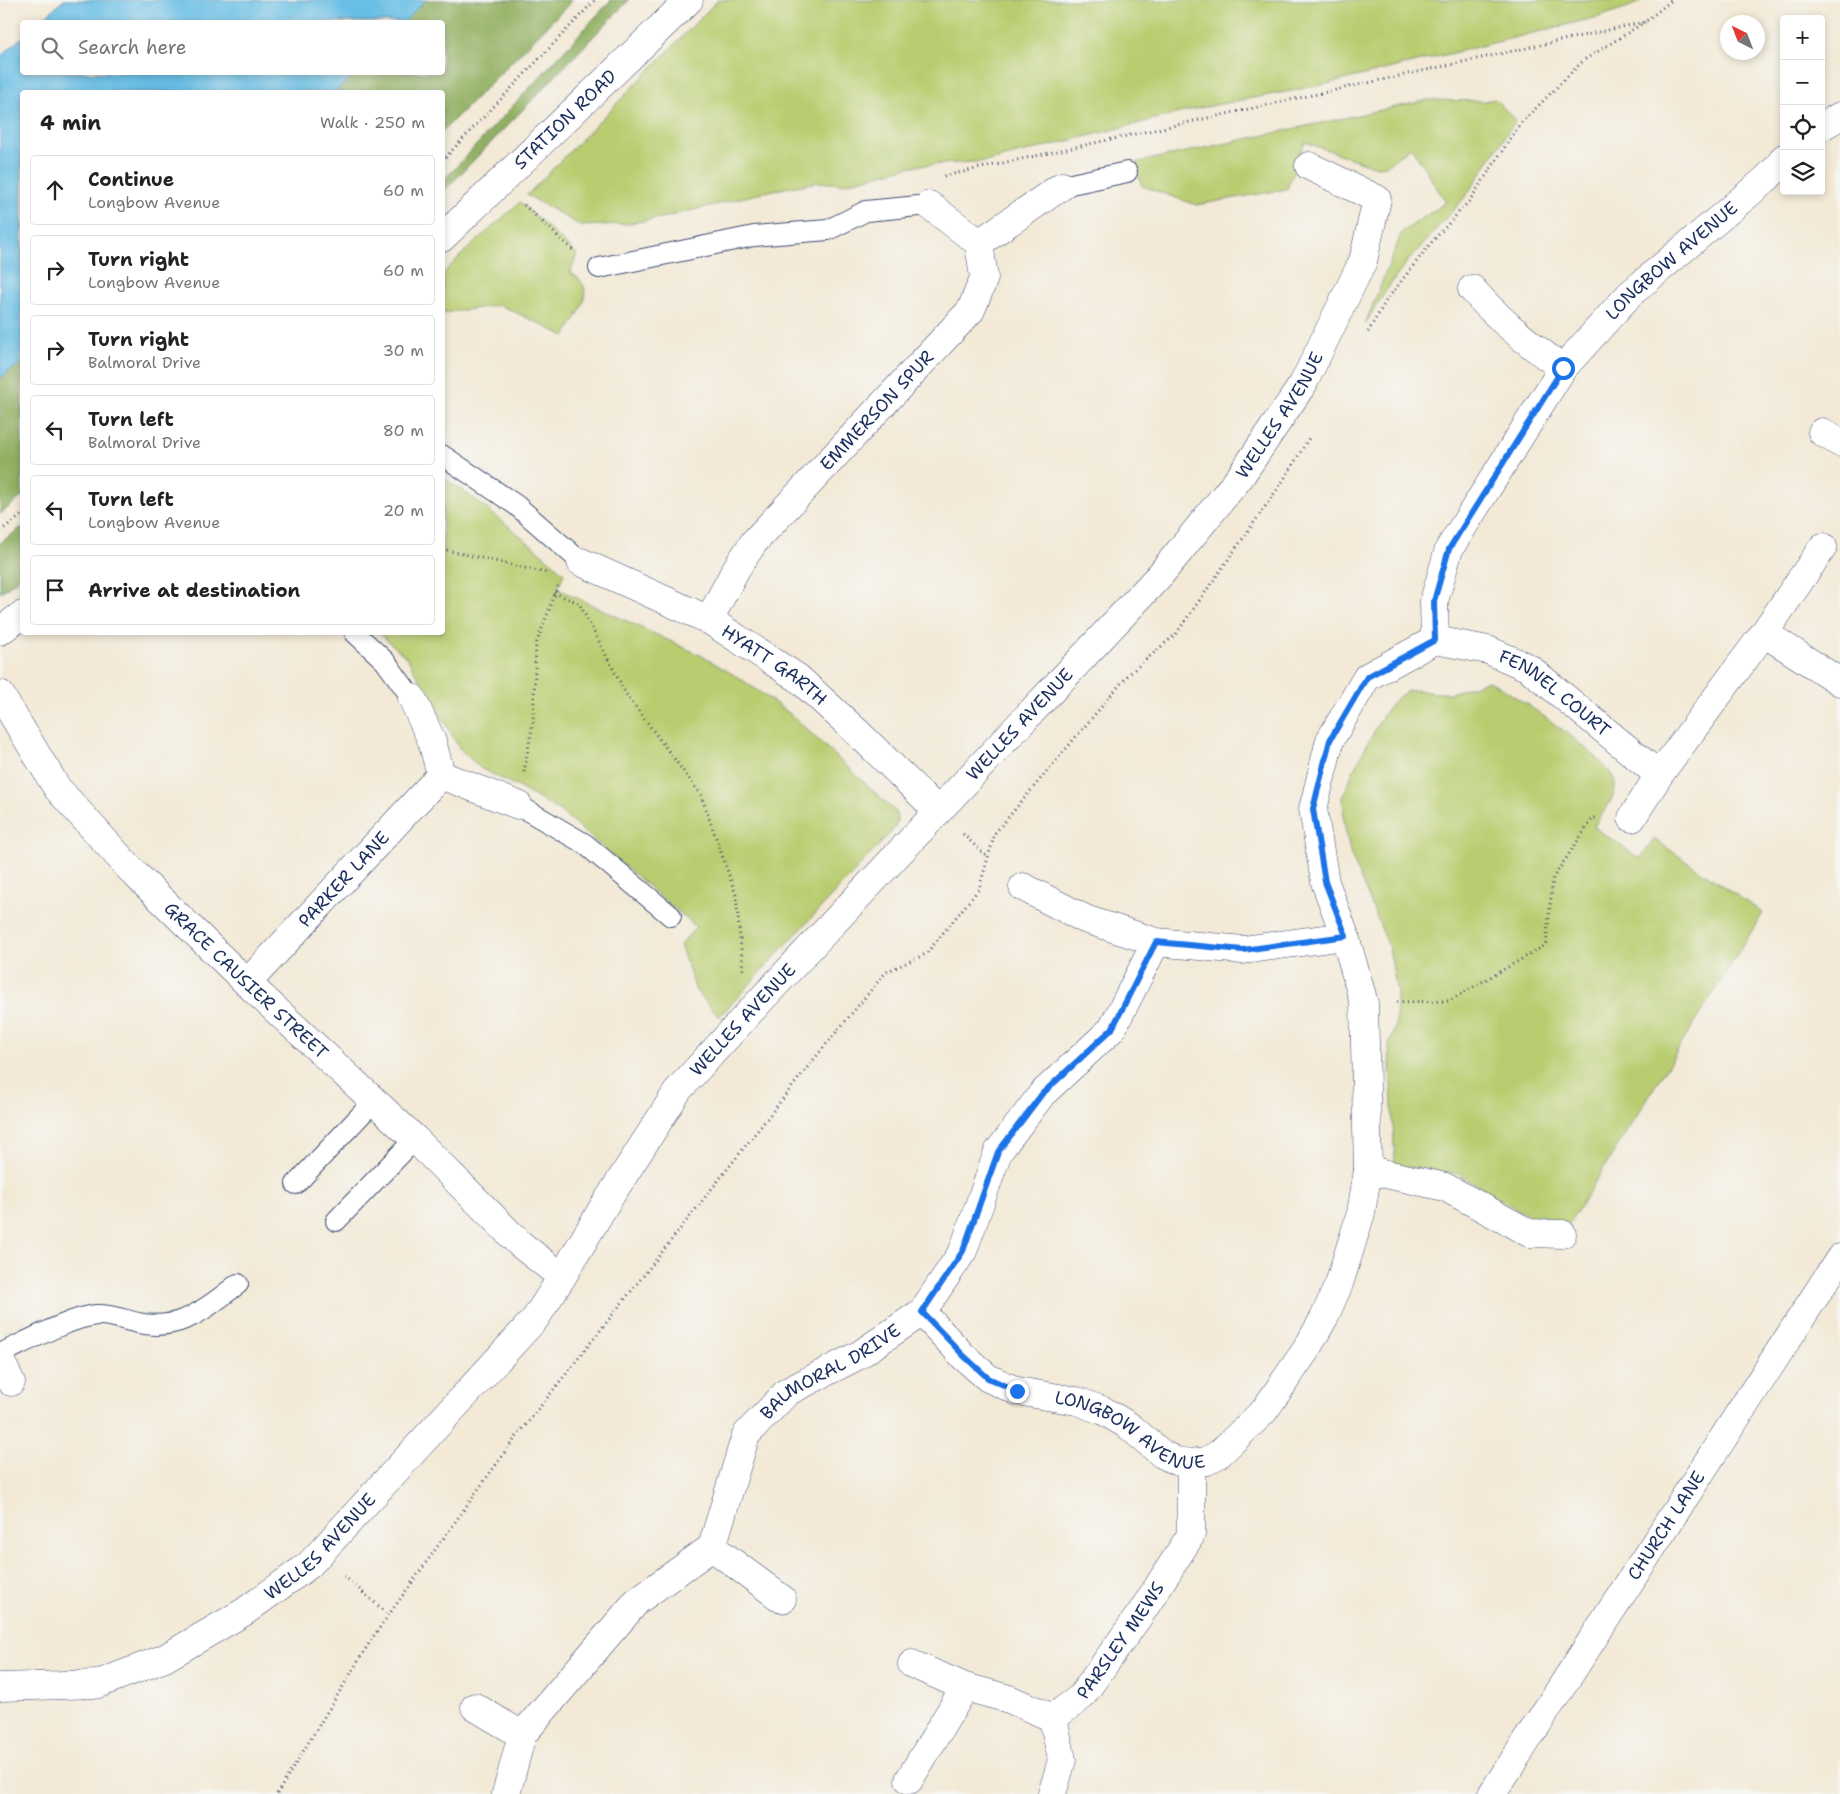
<!DOCTYPE html>
<html lang="en">
<head>
<meta charset="utf-8">
<style>
  :root { --surface:#fff; --page:#f2f2f2; --text:#222; --muted:#767676; --line:#e0e0e0 }
  body { margin:0; font-family:"Shantell Sans",sans-serif; background:var(--page); color:var(--text) }
  .controls { position:absolute; right:15px; top:15px; display:grid; overflow:hidden; border-radius:5px; box-shadow:0 2px 8px #0003 }
  .controls button { width:45px; height:45px; display:grid; place-items:center; padding:0; border:0; border-bottom:1px solid var(--line); background:var(--surface); color:var(--text); font:25px sans-serif }
  .compass { position:absolute; left:1720px; top:15px; width:45px; height:45px; border-radius:50%; background:var(--surface); box-shadow:0 2px 8px #0003; rotate:318deg }
  .stop { position:absolute; width:15px; height:15px; margin:-11px; border:4px solid #1a73e8; border-radius:50%; background:#fff }
  .stop.end { background:#1a73e8; border-color:#fff; box-shadow:0 1px 5px #0008 }
  .list { margin:0; padding:0; list-style:none }
  h2 { display:flex; justify-content:space-between; align-items:center; height:65px; margin:0; padding:0 20px; font-size:21px }
  h2 small { font-size:16px; font-weight:400; color:var(--muted) }
  .list li { display:grid; grid-template-columns:32px 1fr auto; gap:15px; align-items:center; box-sizing:border-box; height:70px; margin:0 10px 10px; padding:0 10px; border:1px solid var(--line); border-radius:5px }
  .list b { display:block; font-size:19px; white-space:nowrap }
  .list p { margin:0; font-size:16px; white-space:nowrap; color:var(--muted) }
  .list em { font-size:16px; font-style:normal; color:var(--muted) }
  .icon { flex:none; width:28px; height:28px; fill:none; stroke:currentColor; stroke-width:2; stroke-linecap:round; stroke-linejoin:round }
  .map { position:relative; flex:none; width:1840px; height:1794px; overflow:hidden }
  .search { position:absolute; background:var(--surface); box-shadow:0 2px 8px #0003; left:20px; top:20px; width:425px; height:55px; display:flex; align-items:center; gap:12px; box-sizing:border-box; padding:0 18px; border-radius:5px; color:var(--muted); font-size:19px }
  .panel { position:absolute; background:var(--surface); box-shadow:0 2px 8px #0003; left:20px; top:90px; width:425px; height:545px; border-radius:5px }
  .map>svg:first-child { display:block }
</style>
</head>
<body>
<div class="map">
<svg width="1840" height="1794" viewBox="0 0 1840 1794">
  <rect width="100%" height="100%" fill="#f6f6f2"/>
  <filter id="ink" filterUnits="userSpaceOnUse"><feTurbulence type="fractalNoise" baseFrequency=".02" numOctaves="2"/><feDisplacementMap in="SourceGraphic" scale="10" xChannelSelector="R" yChannelSelector="G"/><feConvolveMatrix kernelMatrix="1 2 1 2 8 2 1 2 1" color-interpolation-filters="sRGB"/></filter>
  <filter id="wash" filterUnits="userSpaceOnUse"><feTurbulence type="fractalNoise" baseFrequency=".0096" numOctaves="4" result="noise"/><feDisplacementMap in="SourceGraphic" scale="20" xChannelSelector="R" yChannelSelector="G"/><feGaussianBlur stdDeviation="1.12" result="paint"/><feColorMatrix in="noise" values="0 0 0 0 0 0 0 0 0 0 0 0 0 0 0 0 0 1.4 0 .05"/><feComposite in="paint" operator="in"/></filter>
  <g filter="url(#wash)">
    <rect width="100%" height="100%" fill="#f3e9d6"/>
    <g fill="#b9cd70" stroke="#6a7e67">
      <path d="M718,0h924l-5,4 -35,12 -275,68 -132,25 -206,52 -76,5 -71,18 -24,-2 -49,9 -103,26 -40,7 -45,2 -54,-31z"/>
      <path d="M1495,99l21,21 -50,76 -59,66 -22,30 -20,32 37,-92 44,-30 -35,-55 -24,18 -11,2 -71,-25 -18,47 -91,16 -54,-19 -8,-23 294,-63 56,1z"/>
      <path d="M520,202l57,52 -7,19c31,15 6,43 -5,63l-65,-31 -57,8v-39l17,-18z"/>
      <path d="M443,479c18,9 34,22 50,35 25,19 48,39 71,59l-6,16 144,67 42,25 45,32 106,98c3,7 3,12 -2,19l-174,187 -23,-26 -16,-46 16,-18 -136,-116 -42,-24 -38,-19 -20,-19 -53,-91 -28,-25 63,-1z"/>
      <path d="M1488,681l9,4c22,14 116,75 118,98 2,16 -15,31 -21,44l46,32 14,-20 109,74 -194,311 -40,-8 -71,-42 -63,-9 -6,-120 7,-21 1,-31 -8,-46 -38,-92 -7,-32 -1,-26 11,-28 29,-54 13,-16 11,-8 10,-1 17,3h16z"/>
    </g>
    <g fill="#92b062" stroke="#567060">
      <path d="M426,0h147l-130,131 -1,-39h-107l21,-19 86,-1v-50h-38z"/>
      <path d="M611,0h18l-186,192v-11z"/>
      <path d="M22,363v134l-22,17v-136z"/>
      <path d="M22,527v49l-22,17v-50z"/>
    </g>
    <g fill="#68bee5" stroke="#4276a2">
      <path d="M64,0h362l-22,22h-365z"/>
      <path d="M22,37v35l334,1 -21,19h-313v271l-22,15v-321z"/>
    </g>
  </g>
  <g filter="url(#ink)">
    <g fill="none" stroke-linecap="round" stroke-linejoin="round">
      <defs>
        <g id="lane">
          <path d="M1062,186l65,-14"/>
          <path d="M599,268l155,-32 74,-6 38,-19 63,-6"/>
          <path d="M442,455l74,50 65,57"/>
          <path d="M355,633l30,28 27,37"/>
          <path d="M518,805l67,39 86,72"/>
          <path d="M296,1184l78,-83"/>
          <path d="M336,1221l79,-82"/>
          <path d="M0,1354c26,-12 69,-36 96,-39 15,-1 28,5 42,8 43,9 68,-15 100,-39"/>
        </g>
        <g id="street">
          <path d="M1821,127l19,-11"/>
          <path id="s1" d="M442,238l247,-238"/>
          <path d="M979,243l83,-57"/>
          <path d="M1472,289c27,31 57,56 91,79"/>
          <path d="M1822,432l18,11"/>
          <path id="s2" d="M581,562l128,58 89,58 58,53 82,80"/>
          <path id="s3" d="M709,620l27,-51 18,-27 217,-232 13,-32 -5,-35 -50,-38"/>
          <path d="M0,631l22,-16"/>
          <path d="M1764,633l76,49"/>
          <path id="s4" d="M1435,640l-1,-39 15,-52 114,-181 67,-74 136,-115 13,-13 5,-8"/>
          <path id="s5" d="M1435,640l53,10 41,18 130,107"/>
          <path id="s6" d="M0,694l57,94 75,83 115,112 168,156 105,105 42,33 42,-71 75,-117 80,-87 401,-427 80,-98 63,-93 60,-123 14,-62 -68,-33"/>
          <path d="M412,698l20,43 9,34 77,30"/>
          <path d="M1632,818l27,-43 105,-142 59,-86"/>
          <path d="M1023,887l62,32 71,23 87,8 102,-14"/>
          <path id="s7" d="M247,983l194,-208"/>
          <path d="M1368,1170l77,17 84,46 33,1"/>
          <path id="s8" d="M922,1312l42,45 24,21 29,13 60,10 27,10 25,15 33,28 14,7 15,2 16,-2 13,-8 44,-42 42,-61 18,-32 15,-34 22,-71 7,-43 -4,-167 -19,-67 -20,-54 -12,-73 17,-69 37,-63 68,-37"/>
          <path d="M0,1360l11,22"/>
          <path d="M712,1547l70,52"/>
          <path d="M912,1664l53,23"/>
          <path id="s9" d="M0,1687l98,-3 67,-26 79,-46 65,-47 226,-246 27,-42"/>
          <path d="M475,1707l47,28"/>
          <path id="s10" d="M909,1780l56,-93 44,12 44,19 28,-21 60,-84 50,-78v-72"/>
          <path id="s11" d="M506,1794l16,-59 115,-134 75,-54 34,-112 41,-43 72,-37 63,-43 41,-61 35,-99 44,-58 70,-65 44,-87"/>
          <path d="M1052,1794l10,-34 -9,-42"/>
        </g>
        <g id="secondary">
          <path id="s12" d="M1492,1794l348,-536"/>
        </g>
      </defs>
      <use href="#lane" stroke="#3b4b70" stroke-width="22"/>
      <use href="#street" stroke="#3b4b70" stroke-width="29"/>
      <use href="#secondary" stroke="#3b4b70" stroke-width="29"/>
      <g stroke="#3b4b70" stroke-width="3" stroke-dasharray="1 4" stroke-linecap="butt">
        <path d="M442,161l153,-161"/>
        <path d="M944,176l701,-154 27,-22"/>
        <path d="M524,205l50,46"/>
        <path d="M1368,332l18,-31 44,-57 40,-44 50,-76 64,-64 61,-38"/>
        <path d="M0,531l22,-16"/>
        <path d="M442,549l105,24"/>
        <path d="M554,593l25,10 47,91 75,101 35,100 7,75"/>
        <path d="M524,772l9,-50 3,-78 22,-58"/>
        <path d="M963,834l25,24"/>
        <path d="M1397,1002l52,-1 97,-56 7,-67 40,-60h6"/>
        <path d="M344,1576l45,39"/>
        <path d="M277,1794l96,-157 137,-192 300,-381 76,-92 40,-18 53,-65 16,-56 134,-159 47,-40 107,-153 26,-43"/>
      </g>
      <use href="#lane" stroke="#fff" stroke-width="20"/>
      <use href="#street" stroke="#fff" stroke-width="28"/>
      <use href="#secondary" stroke="#fff" stroke-width="28"/>
    </g>
  </g>
  <g fill="none" stroke-linecap="round" stroke-linejoin="round" filter="url(#ink)">
    <path stroke="#1a73e8" stroke-width="6" d="M1017,1391l-29,-13 -24,-22 -42,-44 41,-61 35,-99 44,-58 70,-65 44,-87 87,8 103,-14 -21,-54 -12,-73 17,-69 37,-63 68,-37 -1,-39 15,-52 114,-181"/>
  </g>
  <g text-anchor="middle" dominant-baseline="central" stroke-width="4" stroke-linejoin="round" paint-order="stroke">
    <g font-size="18" fill="#1b2f5e" stroke="#f6f6f2">
      <text stroke="none"><textPath href="#s1" startOffset="171">STATION ROAD</textPath></text>
      <text stroke="none"><textPath href="#s4" startOffset="460">LONGBOW AVENUE</textPath></text>
      <text stroke="none"><textPath href="#s3" startOffset="270">EMMERSON SPUR</textPath></text>
      <text stroke="none"><textPath href="#s6" startOffset="1939">WELLES AVENUE</textPath></text>
      <text stroke="none"><textPath href="#s2" startOffset="220">HYATT GARTH</textPath></text>
      <text stroke="none"><textPath href="#s5" startOffset="134">FENNEL COURT</textPath></text>
      <text stroke="none"><textPath href="#s6" startOffset="1534">WELLES AVENUE</textPath></text>
      <text stroke="none"><textPath href="#s7" startOffset="142">PARKER LANE</textPath></text>
      <text stroke="none"><textPath href="#s6" startOffset="380">GRACE CAUSIER STREET</textPath></text>
      <text stroke="none"><textPath href="#s6" startOffset="1129">WELLES AVENUE</textPath></text>
      <text stroke="none"><textPath href="#s11" startOffset="554">BALMORAL DRIVE</textPath></text>
      <text stroke="none"><textPath href="#s8" startOffset="248">LONGBOW AVENUE</textPath></text>
      <text stroke="none"><textPath href="#s12" startOffset="320">CHURCH LANE</textPath></text>
      <text stroke="none"><textPath href="#s9" startOffset="362">WELLES AVENUE</textPath></text>
      <text stroke="none"><textPath href="#s10" startOffset="306">PARSLEY MEWS</textPath></text>
    </g>
  </g>
</svg>
<div class="controls">
<button>+</button>
<button>−</button>
<button><svg class="icon" aria-label="locate" viewBox="0 0 24 24"><circle cx="12" cy="12" r="6"/><path d="M12 2v4M12 18v4M2 12h4M18 12h4"/></svg></button>
<button><svg class="icon" aria-label="layers" viewBox="0 0 24 24"><path d="M12 4l9 5-9 5-9-5zM3 14l9 5 9-5"/></svg></button>
</div>
<svg class="compass" viewBox="-18 -18 36 36"><path d="M0-13l5 13h-10z" fill="#e53935"/><path d="M0 13l5-13h-10z" fill="#767676"/></svg>
<div class="stop" style="left:1563px;top:368px"></div>
<div class="stop end" style="left:1017px;top:1391px"></div>
<div class="search"><svg class="icon" aria-label="search" viewBox="0 0 24 24"><circle cx="10" cy="10" r="6"/><path d="M15 15l6 6"/></svg>Search here</div>
<section class="panel">
<h2>4 min<small>Walk · 250 m</small></h2>
<ul class="list">
<li><svg class="icon" aria-label="ahead" viewBox="0 0 24 24"><path d="M12 20V5M6 11l6-6 6 6"/></svg><div><b>Continue</b><p>Longbow Avenue</p></div><em>60 m</em></li>
<li><svg class="icon" aria-label="right" viewBox="0 0 24 24"><path d="M7 20v-9h11M14 6l5 5-5 5"/></svg><div><b>Turn right</b><p>Longbow Avenue</p></div><em>60 m</em></li>
<li><svg class="icon" aria-label="right" viewBox="0 0 24 24"><path d="M7 20v-9h11M14 6l5 5-5 5"/></svg><div><b>Turn right</b><p>Balmoral Drive</p></div><em>30 m</em></li>
<li><svg class="icon" aria-label="left" viewBox="0 0 24 24"><path d="M17 20v-9H6M10 6l-5 5 5 5"/></svg><div><b>Turn left</b><p>Balmoral Drive</p></div><em>80 m</em></li>
<li><svg class="icon" aria-label="left" viewBox="0 0 24 24"><path d="M17 20v-9H6M10 6l-5 5 5 5"/></svg><div><b>Turn left</b><p>Longbow Avenue</p></div><em>20 m</em></li>
<li><svg class="icon" aria-label="arrive" viewBox="0 0 24 24"><path d="M6 21V4h12l-3 4 3 4H6"/></svg><div><b>Arrive at destination</b></div></li>
</ul>
</section>
</div>
</body>
</html>
